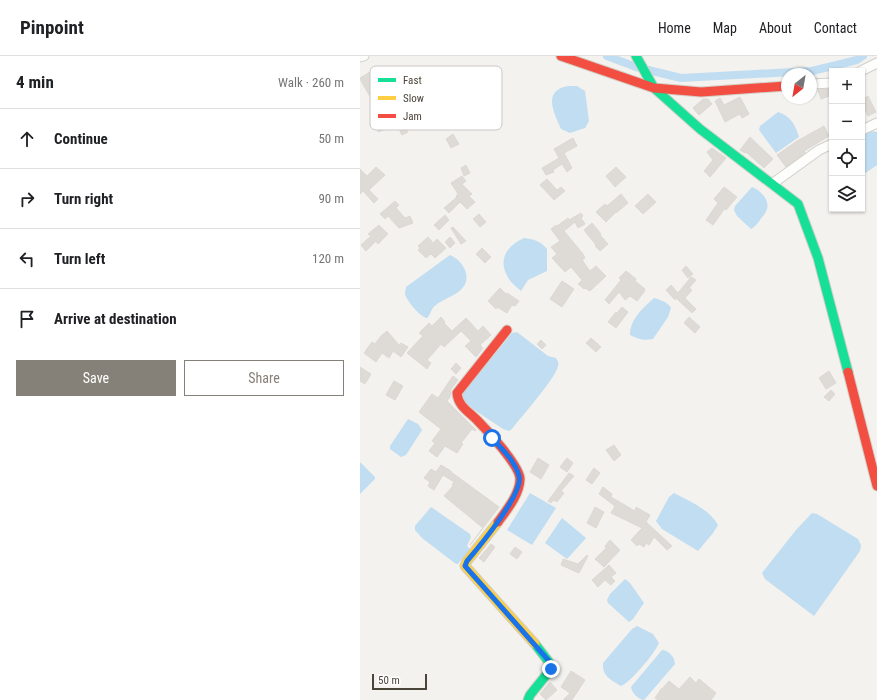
<!DOCTYPE html>
<html lang="en">
<head>
<meta charset="utf-8">
<style>
  :root { --surface:#fff; --page:#f6f6f6; --text:#202124; --muted:#757577; --line:#e0e0e0; --accent:#868178 }
  body { margin:0; font-family:"Roboto Condensed",sans-serif; background:var(--page); color:var(--text) }
  .controls { position:absolute; right:12px; top:12px; display:grid; overflow:hidden; border-radius:0px; box-shadow:0 1px 3px #0004 }
  .controls button { width:36px; height:36px; display:grid; place-items:center; padding:0; border:0; border-bottom:1px solid var(--line); background:var(--surface); color:var(--text); font:20px sans-serif }
  .compass { position:absolute; left:421px; top:12px; width:36px; height:36px; border-radius:50%; background:var(--surface); box-shadow:0 1px 3px #0004; rotate:211deg }
  .scale { position:absolute; left:12px; bottom:10px; width:55px; box-sizing:border-box; padding-left:4px; border:2px solid #4b4439; border-top:0; font-size:11px; line-height:14px; white-space:nowrap; color:#4b4439; -webkit-text-stroke:3px #fff; paint-order:stroke }
  .stop { position:absolute; width:12px; height:12px; margin:-9px; border:3px solid #1a73e8; border-radius:50%; background:#fff }
  .stop.end { background:#1a73e8; border-color:#fff; box-shadow:0 1px 4px #0008 }
  .list { margin:0; padding:0; list-style:none }
  h2 { display:flex; justify-content:space-between; align-items:center; height:52px; margin:0; padding:0 16px; font-size:17px }
  h2 small { font-size:13px; font-weight:400; color:var(--muted) }
  .list li { display:grid; grid-template-columns:26px 1fr auto; gap:12px; align-items:center; box-sizing:border-box; height:60px; padding:0 16px; border-top:1px solid var(--line) }
  .list b { display:block; font-size:15px; white-space:nowrap }
  .list em { font-size:13px; font-style:normal; color:var(--muted) }
  .actions { display:flex; gap:8px; padding:12px 16px }
  .actions a { flex:1; padding:9px 0; border:1px solid var(--accent); border-radius:0px; text-align:center; font-size:14px; color:var(--accent) }
  .actions .main { background:var(--accent); color:#fff }
  .icon { flex:none; width:22px; height:22px; fill:none; stroke:currentColor; stroke-width:2; stroke-linecap:round; stroke-linejoin:round }
  .map { position:relative; flex:none; width:517px; height:644px; overflow:hidden }
  header { display:flex; align-items:center; gap:24px; box-sizing:border-box; height:56px; padding:0 20px; background:var(--surface); border-bottom:1px solid var(--line) }
  header strong { font-size:19px }
  nav { display:flex; gap:22px; margin-inline-start:auto; font-size:14px }
  main { display:flex }
  aside { flex:1; background:var(--surface) }
  .map>svg:first-child { display:block }
</style>
</head>
<body>
<header>
<strong>Pinpoint</strong>
<nav><a>Home</a><a>Map</a><a>About</a><a>Contact</a></nav>
</header>
<main>
<aside>
<h2>4 min<small>Walk · 260 m</small></h2>
<ul class="list">
<li><svg class="icon" aria-label="ahead" viewBox="0 0 24 24"><path d="M12 20V5M6 11l6-6 6 6"/></svg><div><b>Continue</b></div><em>50 m</em></li>
<li><svg class="icon" aria-label="right" viewBox="0 0 24 24"><path d="M7 20v-9h11M14 6l5 5-5 5"/></svg><div><b>Turn right</b></div><em>90 m</em></li>
<li><svg class="icon" aria-label="left" viewBox="0 0 24 24"><path d="M17 20v-9H6M10 6l-5 5 5 5"/></svg><div><b>Turn left</b></div><em>120 m</em></li>
<li><svg class="icon" aria-label="arrive" viewBox="0 0 24 24"><path d="M6 21V4h12l-3 4 3 4H6"/></svg><div><b>Arrive at destination</b></div></li>
</ul>
<div class="actions"><a class="main">Save</a><a>Share</a></div>
</aside>
<div class="map">
<svg width="517" height="644" viewBox="0 0 517 644">
  <rect width="100%" height="100%" fill="#f4f2ee"/>
  <g fill="#c0ddf1">
    <path d="M208,30h9l8,5 4,30 -4,7 -15,5 -9,-4c-7,-17 -19,-38 7,-43z"/>
    <path d="M418,56c13,4 17,13 21,25l-23,16 -17,-23 1,-4z"/>
    <path d="M510,75l7,1v33l-13,9 -2,-1v-38z"/>
    <path d="M392,131c8,3 18,13 15,22 -1,4 -4,7 -7,11 -3,4 -5,7 -9,9l-14,-13 -3,-6 1,-4z"/>
    <path d="M164,182c10,1 16,3 23,11v22l-19,9 -7,11c-4,-4 -9,-7 -12,-12 -12,-18 -3,-33 15,-41z"/>
    <path d="M90,199c7,3 12,8 15,15 8,22 -18,26 -29,35 -5,3 -5,9 -9,13 -7,-1 -20,-17 -22,-24 0,-2 1,-5 1,-7z"/>
    <path d="M294,242c6,2 14,4 17,10l-3,9 -15,22c-9,2 -15,0 -23,-4 0,-16 13,-27 24,-37z"/>
    <path d="M157,276l31,24 8,2c2,3 3,5 2,8 -2,12 -37,51 -46,63l-3,2 -6,-2 -30,-20 -10,-9v-7l49,-60z"/>
    <path d="M48,363l10,5 4,6 -16,25 -5,2 -11,-8v-3z"/>
    <path d="M0,406l15,15v2l-15,15z"/>
    <path d="M170,437l26,15 -24,37 -25,-15z"/>
    <path d="M314,437c15,8 35,16 44,32l-5,8 -15,18 -36,-22 -6,-8 13,-24z"/>
    <path d="M71,451l39,27 1,3 -4,9 3,3 -12,15h-2l-34,-26 -7,-8v-4z"/>
    <path d="M452,457l5,1 41,25 3,6 -1,6 -46,65 -49,-37 -3,-6 34,-43z"/>
    <path d="M202,462l24,20 -19,21 -22,-16z"/>
    <path d="M265,523l5,4 14,20 -11,16 -4,3 -21,-19 -1,-3 3,-6z"/>
    <path d="M277,570l16,8 6,9c-4,10 -28,39 -38,43 -10,-6 -19,-10 -18,-23l29,-34z"/>
    <path d="M302,594c6,0 13,7 13,14l-31,36c-6,-1 -12,-7 -13,-13z"/>
  </g>
  <g fill="none" stroke-linecap="round" stroke-linejoin="round">
    <path stroke="#c0ddf1" stroke-width="8" d="M247,0l29,11 45,11 131,-7 45,-11 6,-4"/>
  </g>
  <g fill="#dedbd6" stroke="#dcd9d4">
    <path d="M10,16l4,7 20,-4 4,15 -15,3 1,3 -11,6 -13,-23v-1z"/>
    <path d="M472,33v6l-11,4 -3,-9z"/>
    <path d="M508,40l8,16 -8,4 -6,-12v-4z"/>
    <path d="M380,41l9,17 -7,4 -2,-4 -15,8 -10,-21 5,-3 4,7z"/>
    <path d="M343,43h5l4,5 -13,11 -6,-7z"/>
    <path d="M26,63l3,9 -11,4 -3,-9z"/>
    <path d="M44,68l4,8 -6,3 -4,-8z"/>
    <path d="M464,70l5,10 -25,15 1,2 -19,14 -9,-12 20,-14z"/>
    <path d="M93,78l6,10 -8,4 -5,-9z"/>
    <path d="M390,81l23,22 -9,9 -18,-16 -1,1 -5,-3z"/>
    <path d="M213,82l4,8 -13,7 8,15 -5,4 -5,-8 -9,6 1,2 -8,3 -4,-7 17,-10 -5,-9z"/>
    <path d="M352,92l14,10 -16,19 -6,-6 9,-11 -6,-8z"/>
    <path d="M106,109l4,8 -6,3 -3,-8z"/>
    <path d="M16,111l9,8 -16,15 9,9 -4,4 -11,-12 -3,3v-25l7,7z"/>
    <path d="M256,111l10,10 -11,10 -9,-11z"/>
    <path d="M102,120l4,5 -4,3 10,10 -3,2 6,6 -8,7 -7,-7 -11,11 -5,-5 13,-11 -1,-1 2,-2 -7,-11z"/>
    <path d="M187,123l10,11 4,-3 4,4 -11,9 -14,-15z"/>
    <path d="M364,131l13,10 -11,13 -1,-2 -12,17 -7,-5 12,-17 -4,-4z"/>
    <path d="M261,138l7,9 -12,10v-1l-10,10 -10,-10 9,-8 2,2z"/>
    <path d="M288,138l8,8 -13,12 -8,-8z"/>
    <path d="M35,145l4,4 -3,3 9,10 5,-2 3,7 -14,5 -11,-12 -3,3 -5,-5z"/>
    <path d="M221,157l2,3 -2,2 4,6 -7,4 -3,-6 -11,9 19,23 2,4 -3,2 8,11 6,-5 10,10 -16,15 -5,-3 -1,1 -6,-5 4,-4 -11,-13 -6,5 -13,-14 5,-4 -6,-7 9,-6 -9,-12 5,-4 1,1 11,-8 1,2z"/>
    <path d="M119,158l7,8 -6,5 -7,-8z"/>
    <path d="M85,159l4,5 -10,10 -5,-5z"/>
    <path d="M232,167l9,11 -1,1 8,9 -8,7 -5,-5 1,-1 -12,-15z"/>
    <path d="M19,169l9,9 -10,10 -2,-3 -10,10 -5,-6 10,-9 -3,-2z"/>
    <path d="M93,171l13,14 -5,3 -10,-16z"/>
    <path d="M68,181l5,6 4,-4 9,9 -11,10 -4,-4 -5,4 -8,-8 2,-2 -2,-2z"/>
    <path d="M90,181l5,6 -5,5 -5,-6z"/>
    <path d="M122,192l9,9 -6,6 -9,-9z"/>
    <path d="M326,210l7,8 -5,4 -6,-8z"/>
    <path d="M266,215l10,8 -1,2 10,8 -1,3 -7,9 -7,-5 -5,4 -6,-8 -10,12 -4,-4 16,-20 -2,-2z"/>
    <path d="M331,221l5,3 -7,8 3,2 -7,8 11,11 -4,4 -16,-15 -1,2 -9,-10 5,-5 7,8z"/>
    <path d="M202,225l12,8 -12,18 -12,-8z"/>
    <path d="M140,232l6,6 1,-1 12,8 -4,5 -3,-1 -5,8 -10,-6 -1,2 -8,-8z"/>
    <path d="M262,251l6,5 -12,16 -8,-6 8,-10 1,1z"/>
    <path d="M81,261l4,5 -1,1 8,8 14,-13 12,13 5,-5 8,9 -11,10 3,3 -7,9 -11,-11 6,-5 -10,-10 -17,16 -3,-3 -14,16 4,3 -4,6 -20,-16 16,-17 -4,-3 10,-10 3,3z"/>
    <path d="M329,261l11,10 -5,6 -11,-10z"/>
    <path d="M27,275l12,14 2,-2 7,4 -7,10 -8,-6 -4,7 -7,-5 -6,9 -12,-9 8,-11 3,2 6,-8z"/>
    <path d="M231,282l10,9 -5,5 -10,-9z"/>
    <path d="M181,284l5,5 -4,4 -5,-5z"/>
    <path d="M96,307l5,5 -5,6 -5,-5z"/>
    <path d="M0,311l11,7 -6,10 -5,-3z"/>
    <path d="M469,315l7,12 -10,6 -7,-11z"/>
    <path d="M93,320l5,4 -7,9 -1,8 -3,4 29,29 -1,1 -3,-2 -11,14 2,1 -6,9 -12,-7 -8,11 -8,-6 6,-8 -3,-2 9,-12 -22,-17 13,-18 6,4z"/>
    <path d="M34,325l9,5 -8,14 -9,-5z"/>
    <path d="M471,334l4,4 -6,7 -5,-4z"/>
    <path d="M254,389l7,10 -7,6 -8,-11z"/>
    <path d="M178,402l11,7 -8,14 -11,-7z"/>
    <path d="M207,402l6,5 -6,9 -7,-5z"/>
    <path d="M81,409l10,6v1l48,35 -29,38 13,-17 -39,-32 9,-10 -1,-1 2,-3 -11,-7 -9,15 -6,-4 2,-4 -6,-4 7,-9 5,3z"/>
    <path d="M234,412l6,5 -8,11 -6,-4z"/>
    <path d="M209,417l5,3 -13,15 3,2 -7,9 -3,-2 -3,3 -3,-2z"/>
    <path d="M243,431l9,7 -1,3 24,14 1,-4 14,8 -4,7 26,24 -5,4 -13,-13 -5,8 -3,-2 -2,4 -5,-3 -2,2 -6,-6 11,-12 -31,-15 4,-7 -16,-12z"/>
    <path d="M235,451l9,5 -8,16 -9,-5z"/>
    <path d="M250,484l10,10 -16,17 -9,-8 11,-11 -1,-2z"/>
    <path d="M131,488l4,3 -11,15 -5,-4z"/>
    <path d="M155,491l7,5 -5,7 -7,-5z"/>
    <path d="M227,499l1,1 -9,17 -18,-8 2,-6 15,5z"/>
    <path d="M249,509l7,8 -5,4 4,4 -4,4 -6,-5 -7,7 -6,-7z"/>
    <path d="M211,615l14,9 -13,20h-9l7,-7 -9,-6z"/>
    <path d="M330,621l6,6 3,-4 17,14 -5,7h-53l-3,-2 6,-9h1l7,-8 10,8z"/>
    <path d="M190,626l7,8 -11,10 -6,-6z"/>
  </g>
  <g fill="none" stroke-linecap="round" stroke-linejoin="round">
    <defs>
      <g id="street">
        <path d="M0,1l4,-1"/>
        <path d="M501,15l16,-8"/>
        <path d="M451,28l21,-1"/>
        <path d="M502,74l15,-7"/>
        <path d="M412,128l47,-34 13,-6"/>
      </g>
      <g id="fast">
        <path d="M276,0l18,32 46,41 98,75 20,54 30,114"/>
        <path d="M168,644l2,-5 21,-26 1,-3 -17,-22"/>
      </g>
      <path id="slow" d="M138,466l-31,39 -2,5 70,78"/>
      <g id="jam">
        <path d="M201,0l93,32 47,4 86,-6"/>
        <path d="M488,316l29,114"/>
        <path d="M138,466c8,-11 22,-28 22,-43 0,-13 -33,-49 -43,-59 -9,-9 -19,-14 -20,-27l50,-63"/>
      </g>
    </defs>
    <use href="#street" stroke="#d2d0cb" stroke-width="11"/>
    <use href="#fast" stroke="#d3cfc5" stroke-width="11"/>
    <use href="#slow" stroke="#d3cfc5" stroke-width="11"/>
    <use href="#jam" stroke="#d3cfc5" stroke-width="11"/>
    <use href="#street" stroke="#fdfdfc" stroke-width="9"/>
    <use href="#fast" stroke="#16e098" stroke-width="9"/>
    <use href="#slow" stroke="#ffcf43" stroke-width="9"/>
    <use href="#jam" stroke="#f24e42" stroke-width="9"/>
  </g>
  <g fill="none" stroke-linecap="round" stroke-linejoin="round">
    <path stroke="#1a73e8" stroke-width="5" d="M132,382c10,11 23,23 27,38 5,17 -40,71 -52,85l-2,5 84,95 3,5 -1,3"/>
  </g>
  <rect x="10" y="10" width="132" height="64" rx="6" fill="#fff" stroke="#c9c7c4" stroke-width="1"/>
  <rect x="18" y="22" width="18" height="4" fill="#16e098"/>
  <rect x="18" y="40" width="18" height="4" fill="#ffcf43"/>
  <rect x="18" y="58" width="18" height="4" fill="#f24e42"/>
  <g font-size="11" fill="#4b4439">
    <text x="43" y="28">Fast</text>
    <text x="43" y="46">Slow</text>
    <text x="43" y="64">Jam</text>
  </g>
</svg>
<div class="controls">
<button>+</button>
<button>−</button>
<button><svg class="icon" aria-label="locate" viewBox="0 0 24 24"><circle cx="12" cy="12" r="6"/><path d="M12 2v4M12 18v4M2 12h4M18 12h4"/></svg></button>
<button><svg class="icon" aria-label="layers" viewBox="0 0 24 24"><path d="M12 4l9 5-9 5-9-5zM3 14l9 5 9-5"/></svg></button>
</div>
<svg class="compass" viewBox="-18 -18 36 36"><path d="M0-13l5 13h-10z" fill="#e53935"/><path d="M0 13l5-13h-10z" fill="#757577"/></svg>
<div class="scale">50 m</div>
<div class="stop" style="left:132px;top:382px"></div>
<div class="stop end" style="left:191px;top:613px"></div>
</div>
</main>
</body>
</html>
